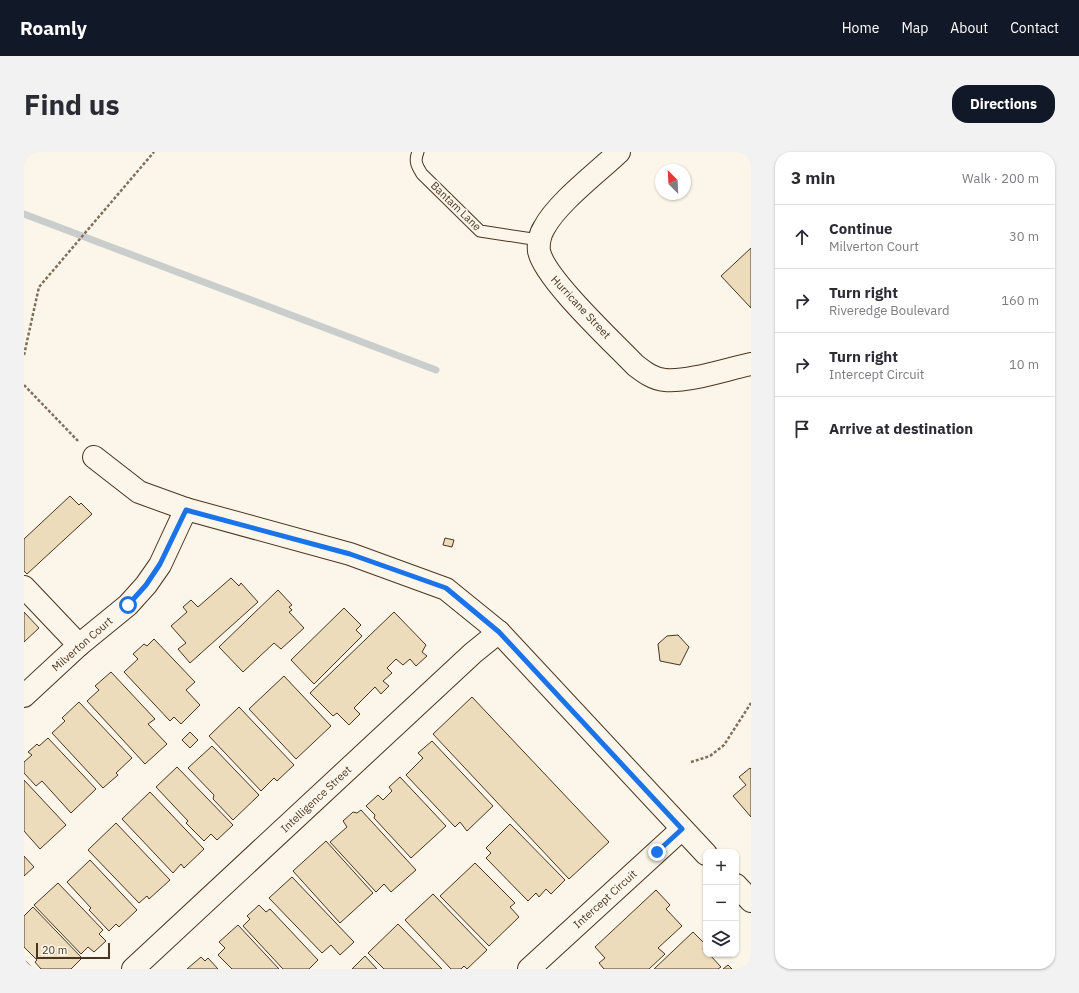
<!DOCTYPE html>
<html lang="en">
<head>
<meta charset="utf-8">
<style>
  :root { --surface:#fff; --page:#f2f2f3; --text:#2b2b33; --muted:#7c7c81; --line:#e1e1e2; --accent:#111827 }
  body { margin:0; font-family:"IBM Plex Sans",sans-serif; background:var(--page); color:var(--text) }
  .controls { position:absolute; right:12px; bottom:12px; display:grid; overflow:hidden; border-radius:8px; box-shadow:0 1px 3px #0004 }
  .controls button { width:36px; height:36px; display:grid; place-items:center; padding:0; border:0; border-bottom:1px solid var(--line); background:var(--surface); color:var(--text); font:20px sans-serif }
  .compass { position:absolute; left:631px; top:12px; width:36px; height:36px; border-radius:50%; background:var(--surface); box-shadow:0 1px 3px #0004; rotate:336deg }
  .scale { position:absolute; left:12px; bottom:10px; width:74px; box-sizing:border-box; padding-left:4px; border:2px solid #4a3520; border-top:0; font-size:11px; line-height:14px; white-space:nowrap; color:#4a3520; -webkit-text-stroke:3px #fbf6e9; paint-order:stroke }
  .stop { position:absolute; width:12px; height:12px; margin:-9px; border:3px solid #1a73e8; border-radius:50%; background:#fff }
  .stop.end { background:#1a73e8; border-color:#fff; box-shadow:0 1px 4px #0008 }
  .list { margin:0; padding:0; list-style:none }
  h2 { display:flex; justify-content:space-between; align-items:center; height:52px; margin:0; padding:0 16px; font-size:17px }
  h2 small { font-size:13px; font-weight:400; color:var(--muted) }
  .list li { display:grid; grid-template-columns:26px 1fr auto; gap:12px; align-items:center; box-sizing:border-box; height:64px; padding:0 16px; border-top:1px solid var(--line) }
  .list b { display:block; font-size:15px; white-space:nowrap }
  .list p { margin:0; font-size:13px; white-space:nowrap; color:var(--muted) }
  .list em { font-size:13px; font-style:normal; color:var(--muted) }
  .icon { flex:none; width:22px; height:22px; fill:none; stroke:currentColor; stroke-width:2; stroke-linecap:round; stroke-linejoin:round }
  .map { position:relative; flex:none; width:727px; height:817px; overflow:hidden; border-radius:16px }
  header { display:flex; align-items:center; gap:24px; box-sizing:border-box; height:56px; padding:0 20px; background:var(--accent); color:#fff }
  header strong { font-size:19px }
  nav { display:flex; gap:22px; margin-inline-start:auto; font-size:14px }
  .intro { display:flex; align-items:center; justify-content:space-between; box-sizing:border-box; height:96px; padding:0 24px }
  h1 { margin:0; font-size:28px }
  .button { padding:10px 18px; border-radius:16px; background:var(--accent); color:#fff; font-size:14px; font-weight:700 }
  main { display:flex; gap:24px; padding:0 24px }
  aside { flex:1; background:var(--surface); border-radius:16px; box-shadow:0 1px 3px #0004 }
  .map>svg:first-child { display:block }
</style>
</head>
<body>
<header>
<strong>Roamly</strong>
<nav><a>Home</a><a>Map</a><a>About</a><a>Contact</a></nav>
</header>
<div class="intro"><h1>Find us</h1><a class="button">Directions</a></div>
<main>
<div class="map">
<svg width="727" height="817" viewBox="0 0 727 817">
  <rect width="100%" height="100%" fill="#fbf6e9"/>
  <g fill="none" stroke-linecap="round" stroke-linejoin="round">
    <path stroke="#c9cecd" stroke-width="7" d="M0,62l412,156"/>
  </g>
  <g fill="#ecdcbc" stroke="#4a3520">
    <path d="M727,96v60l-30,-32z"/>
    <path d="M46,344l9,9 2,-2 11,11 -65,60 -3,-3v-32z"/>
    <path d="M421,386l9,2 -2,7 -9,-2z"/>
    <path d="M207,426l8,8 2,-3 17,19 -68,61 -12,-14 8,-6 -15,-17 16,-14 -4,-5 8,-7 7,7z"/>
    <path d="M254,438l14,15 -3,2 3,3 -3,2 15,16 -23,21 -7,-6 -31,29 -24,-25z"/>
    <path d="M320,456l17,17 -5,5 6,6 -48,48 -23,-24z"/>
    <path d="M0,460l15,16 -15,14z"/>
    <path d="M370,460l32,33 -4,7 5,4 -11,10 -6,-7 -7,6 -7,-6 -9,9 5,5 -9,8 6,5 -8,8 -6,-7 -21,21 6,6 -11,11 -12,-12 -4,3 -23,-23z"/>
    <path d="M654,483l11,12 -9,18 -20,-4 -2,-17 9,-8z"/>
    <path d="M130,487l41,43 -9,8 14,15 -19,19 -7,-7 -4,4 -46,-49 14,-13 -5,-5 11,-10 3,2z"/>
    <path d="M87,520l44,47 -7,5 19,20 -22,20 -58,-63 12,-11 -4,-4z"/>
    <path d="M260,524l47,50 -35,33 -47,-50z"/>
    <path d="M448,545l137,145 -40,37 -136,-145z"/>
    <path d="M55,550l53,56 -16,15 2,2 -15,13 -51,-55 13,-12 -3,-3z"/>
    <path d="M215,555l55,58 -17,16 -3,-3 -13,13 -52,-55z"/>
    <path d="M166,580l8,8 -8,8 -8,-8z"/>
    <path d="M24,586l48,51 -25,24 -29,-32 -6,5 -12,-13v-11l8,-7 -4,-3 9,-8 2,2z"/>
    <path d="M408,589l61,65 -26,25 -7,-9 -5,5 -49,-52 17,-17 -5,-5z"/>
    <path d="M188,594l47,49 -26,25 -20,-21 1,-4 -26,-27z"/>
    <path d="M153,615l56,58 -16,15 -6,-6 -7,7 -18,-18 2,-2 -32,-34z"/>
    <path d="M726,616l1,1v48l-18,-21 13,-11 -7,-8z"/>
    <path d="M376,625l46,49 -35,32 -37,-40 1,-3 -9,-9 12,-11 5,5 9,-9 -3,-4z"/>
    <path d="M0,628l42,45 -26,24 -16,-18z"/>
    <path d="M126,640l54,57 -20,19 -3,-4 -8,9 -51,-54z"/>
    <path d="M337,658l55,60 -25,22 -7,-8 -8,8 -46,-50 17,-15 -4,-6 10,-9 4,1z"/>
    <path d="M92,671l54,57 -21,19 -2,-3 -8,7 -51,-53z"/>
    <path d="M486,672l55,56 -14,14 -5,-5 -7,8 -3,-4 -8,8 -42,-43 5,-5 -5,-5z"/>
    <path d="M302,689l47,52 -33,30 -47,-52z"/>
    <path d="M0,704l10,11 -10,9z"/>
    <path d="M66,708l47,50 -18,17 -3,-3 -7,7 -20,-21 2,-2 -24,-26z"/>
    <path d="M451,711l40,40 -5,4 9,10 -30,29 -49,-50z"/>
    <path d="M268,725l62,65 -14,13 -9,-10 -9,8 -53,-55z"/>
    <path d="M34,731l45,47 -4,4 7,7 -12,11 -6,-5 -7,7 -47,-49z"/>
    <path d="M632,738l14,15 -4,4 16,17 -24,22 7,6 -16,15h-45l-5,-6 6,-5 -10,-11z"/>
    <path d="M409,742l54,56 -20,19 -3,-3 -3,3h-10l-46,-49z"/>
    <path d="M235,753l7,7 4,-3 48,51 -9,9h-26l-40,-43 7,-7 -3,-3z"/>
    <path d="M9,755l49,51 -11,11h-30l-6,-7 2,-2 -13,-13v-31z"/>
    <path d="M374,772l44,45h-58l-16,-16z"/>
    <path d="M214,773l41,44h-47l-14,-14 7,-7 -6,-6z"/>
    <path d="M669,780l13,13 -3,3 3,6h3l12,13 -3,2h-64z"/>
    <path d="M341,804l12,13h-25z"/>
    <path d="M177,805l4,4 3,-3 10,11h-31z"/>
    <path d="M0,807l9,10h-9z"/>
    <path d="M704,813l4,4h-9z"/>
  </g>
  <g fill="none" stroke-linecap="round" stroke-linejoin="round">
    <defs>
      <path id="service" d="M394,0c-4,9 -1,14 4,22l58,57 59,9"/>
      <g id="minor">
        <path d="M595,0c-21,20 -62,51 -75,76 -4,6 -6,16 -5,23 5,27 74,91 96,114 9,7 18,14 30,15 24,2 62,-11 86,-16"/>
        <path d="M0,435l55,58"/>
        <path d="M0,544l55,-51 49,-40 18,-20 14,-20 26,-56"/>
        <path d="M109,817l340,-316 26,-21"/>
        <path d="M505,817l153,-140"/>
      </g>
      <g id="tertiary">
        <path d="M70,305l45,35 47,17 164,45 96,35 53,43 207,222"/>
        <path d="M712,733l15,16"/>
      </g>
    </defs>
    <use href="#service" stroke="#4a3520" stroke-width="13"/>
    <use href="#minor" stroke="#4a3520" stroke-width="24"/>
    <use href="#tertiary" stroke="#4a3520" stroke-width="24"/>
    <g stroke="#7f6f5c" stroke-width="2.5" stroke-dasharray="3 2" stroke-linecap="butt">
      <path d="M0,203l15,-68 115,-135"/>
      <path d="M0,233l54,56"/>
      <path d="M667,610l19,-6 14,-11 27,-42"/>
    </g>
    <use href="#service" stroke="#fbf6e9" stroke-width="11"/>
    <use href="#minor" stroke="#fbf6e9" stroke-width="22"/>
    <use href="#tertiary" stroke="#fbf6e9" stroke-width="22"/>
  </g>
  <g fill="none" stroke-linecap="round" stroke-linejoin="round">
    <path stroke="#1a73e8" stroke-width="5" d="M104,453l18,-20 14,-21 26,-54 164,44 96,34 53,44 183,197 -25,23"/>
  </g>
  <g text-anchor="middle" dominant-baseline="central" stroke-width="3" stroke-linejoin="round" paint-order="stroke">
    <g font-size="11" fill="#4a3520" stroke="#fbf6e9">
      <text transform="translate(432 54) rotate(44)">Bantam Lane</text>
      <text transform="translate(557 155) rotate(47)">Hurricane Street</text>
      <text transform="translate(58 492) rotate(-41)">Milverton Court</text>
      <text transform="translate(292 647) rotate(-43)">Intelligence Street</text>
      <text transform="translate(581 747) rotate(-42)">Intercept Circuit</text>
    </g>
  </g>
</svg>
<div class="controls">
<button>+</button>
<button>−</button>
<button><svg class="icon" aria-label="layers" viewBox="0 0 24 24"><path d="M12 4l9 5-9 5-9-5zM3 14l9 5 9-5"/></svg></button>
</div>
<svg class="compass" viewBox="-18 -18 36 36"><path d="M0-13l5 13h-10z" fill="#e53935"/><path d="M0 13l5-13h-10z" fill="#7c7c81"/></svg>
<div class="scale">20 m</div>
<div class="stop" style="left:104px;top:453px"></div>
<div class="stop end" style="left:633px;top:700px"></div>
</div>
<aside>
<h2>3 min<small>Walk · 200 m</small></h2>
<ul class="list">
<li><svg class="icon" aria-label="ahead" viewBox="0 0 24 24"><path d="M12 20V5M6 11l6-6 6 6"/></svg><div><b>Continue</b><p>Milverton Court</p></div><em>30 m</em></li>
<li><svg class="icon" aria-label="right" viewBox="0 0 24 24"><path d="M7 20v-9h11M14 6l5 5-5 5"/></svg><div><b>Turn right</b><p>Riveredge Boulevard</p></div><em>160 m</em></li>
<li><svg class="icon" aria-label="right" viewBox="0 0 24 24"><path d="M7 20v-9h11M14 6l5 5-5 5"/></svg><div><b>Turn right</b><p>Intercept Circuit</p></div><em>10 m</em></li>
<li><svg class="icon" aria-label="arrive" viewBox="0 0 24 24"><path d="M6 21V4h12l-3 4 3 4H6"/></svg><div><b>Arrive at destination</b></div></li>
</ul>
</aside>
</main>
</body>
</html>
